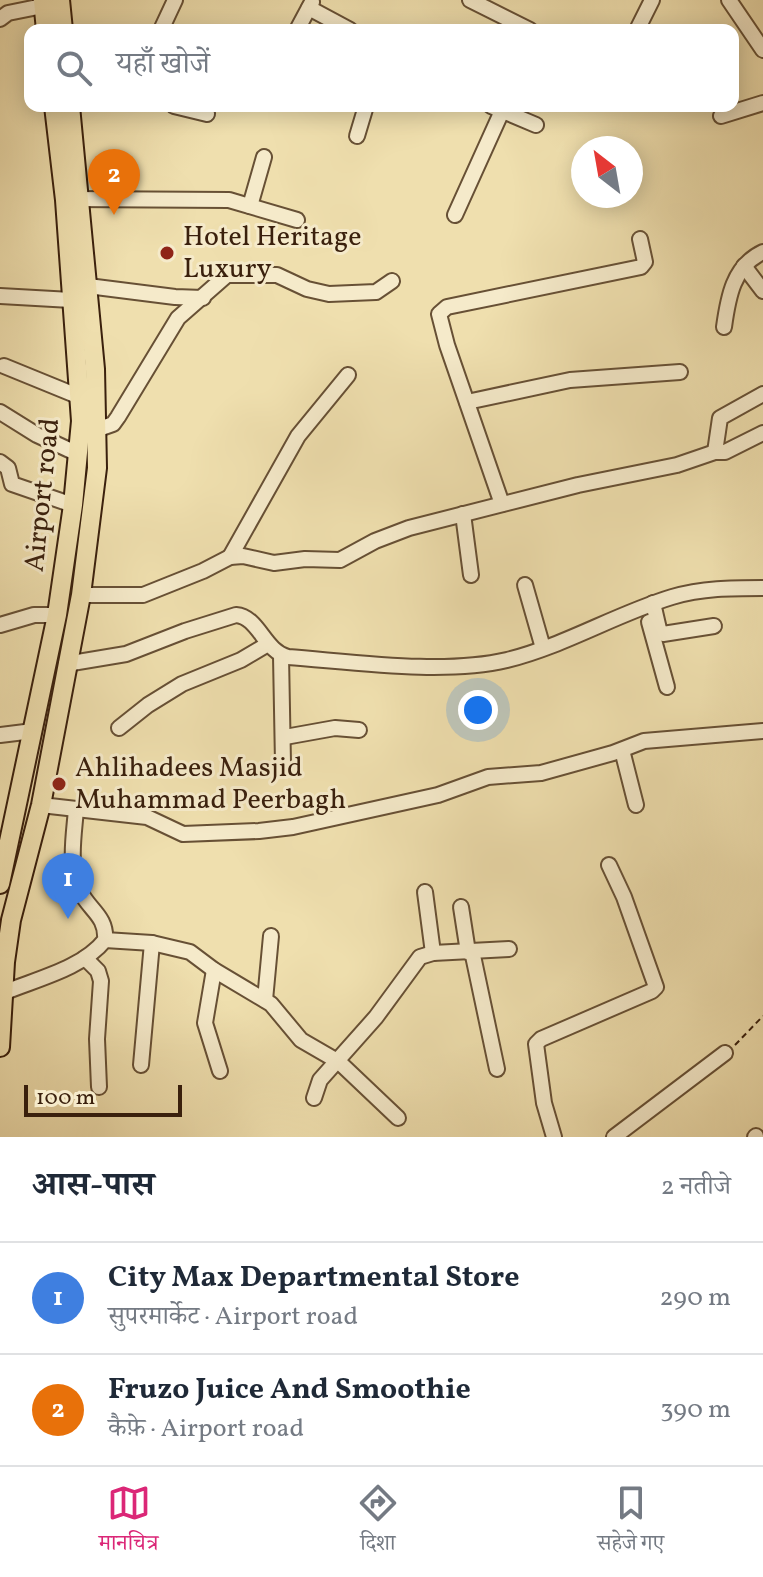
<!DOCTYPE html>
<html lang="hi">
<head>
<meta charset="utf-8">
<style>
  :root { --surface:#fff; --page:#f2f2f3; --text:#1f2937; --muted:#747a83; --line:#e0e1e3; --accent:#db2777 }
  body { margin:0; font-family:Vollkorn,"Noto Serif Devanagari",serif; background:var(--page); color:var(--text) }
  .compass { position:absolute; left:571px; top:136px; width:72px; height:72px; border-radius:50%; background:var(--surface); box-shadow:0 4px 20px #0003; rotate:329deg }
  .scale { position:absolute; left:24px; bottom:20px; width:158px; box-sizing:border-box; padding-left:8px; border:4px solid #3a200d; border-top:0; font-size:22px; line-height:28px; white-space:nowrap; color:#3a200d; -webkit-text-stroke:6px #f5eaca; paint-order:stroke }
  .you { position:absolute; left:478px; top:710px; width:28px; height:28px; margin:-20px; border:6px solid #fff; border-radius:50%; background:#1a73e8; box-shadow:0 0 0 12px #1a73e833 }
  .badge { display:grid; place-items:center; width:52px; height:52px; border-radius:50%; background:var(--accent); color:#fff; font-size:26px; font-weight:700 }
  .pin { position:absolute; translate:-50% -66px; filter:drop-shadow(0 2px 4px #0008) }
  .pin::after { content:''; position:absolute; top:42px; width:28px; height:24px; background:inherit; clip-path:polygon(0 0,100% 0,50% 100%) }
  .list { margin:0; padding:0; list-style:none }
  h2 { display:flex; justify-content:space-between; align-items:center; height:104px; margin:0; padding:0 32px; font-size:34px }
  h2 small { font-size:26px; font-weight:400; color:var(--muted) }
  .list li { display:grid; grid-template-columns:52px 1fr auto; gap:24px; align-items:center; box-sizing:border-box; height:112px; padding:0 32px; border-top:2px solid var(--line) }
  .list b { display:block; font-size:30px; white-space:nowrap }
  .list p { margin:0; font-size:26px; white-space:nowrap; color:var(--muted) }
  .list em { font-size:26px; font-style:normal; color:var(--muted) }
  .icon { flex:none; width:44px; height:44px; fill:none; stroke:currentColor; stroke-width:2; stroke-linecap:round; stroke-linejoin:round }
  .map { position:relative; flex:none; width:763px; height:1137px; overflow:hidden }
  .search { position:absolute; background:var(--surface); box-shadow:0 4px 20px #0003; left:24px; right:24px; top:24px; height:88px; display:flex; align-items:center; gap:20px; box-sizing:border-box; padding:0 28px; border-radius:16px; color:var(--muted); font-size:30px }
  .sheet { height:328px; background:var(--surface) }
  nav { display:flex; justify-content:space-around; align-items:center; box-sizing:border-box; height:112px; border-top:2px solid var(--line); background:var(--surface); font-size:22px; color:var(--muted) }
  nav a { display:grid; justify-items:center; gap:4px }
  nav .on { color:var(--accent) }
  .map>svg:first-child { display:block }
</style>
</head>
<body>
<div class="map">
<svg width="763" height="1137" viewBox="0 0 763 1137">
  <rect width="100%" height="100%" fill="#efdfae"/>
  <filter id="stains"><feTurbulence type="fractalNoise" baseFrequency=".0025" numOctaves="4"/><feColorMatrix values="0 0 0 0 .2 0 0 0 0 .09 0 0 0 0 .02 0 0 0 .5 -.17"/></filter>
  <radialGradient id="worn" r=".72"><stop offset=".6" stop-color="#630" stop-opacity="0"/><stop offset="1" stop-color="#630" stop-opacity=".3"/></radialGradient>
  <g fill="none" stroke-linecap="round" stroke-linejoin="round">
    <defs>
      <g id="minor">
        <path d="M470,0l60,30"/>
        <path d="M729,0l34,50"/>
        <path d="M309,8l41,22"/>
        <path d="M0,19l8,-6 35,-7"/>
        <path d="M161,30l14,-30"/>
        <path d="M297,30l15,-28"/>
        <path d="M637,30l15,-30"/>
        <path d="M174,106l33,8"/>
        <path d="M491,106l45,19"/>
        <path d="M721,116l42,-13"/>
        <path d="M357,136l9,-30"/>
        <path d="M69,199l160,1 68,20"/>
        <path d="M250,206l14,-49"/>
        <path d="M455,215l47,-104"/>
        <path d="M744,266l19,25"/>
        <path d="M88,286l87,11 28,1"/>
        <path d="M0,296l71,4"/>
        <path d="M724,327c4,-29 9,-61 39,-75"/>
        <path d="M4,366l76,31"/>
        <path d="M467,402l103,-22 110,-8"/>
        <path d="M0,412l37,23 41,19"/>
        <path d="M96,430l17,-6 5,-7 60,-99 49,-43h50l30,14 22,5 47,-2 16,-11"/>
        <path d="M715,452l5,-34 43,-24"/>
        <path d="M0,462l8,6 4,16 61,21"/>
        <path d="M502,504l-55,-159 -8,-31 8,-7 194,-40 4,-5 -5,-23"/>
        <path d="M463,514l8,61"/>
        <path d="M230,557l68,-121 50,-61"/>
        <path d="M525,585l18,63"/>
        <path d="M81,595h62l60,-24 27,-14 13,-1 31,7 31,-4 35,1 35,-19 34,-13 169,-43 99,-20 38,-13h10l38,-19"/>
        <path d="M653,603l6,26 4,5 51,-8"/>
        <path d="M649,622l18,65"/>
        <path d="M0,625l34,-10h23"/>
        <path d="M281,656l2,107"/>
        <path d="M66,664l60,-10 59,-23 51,-16c23,2 28,36 52,42 66,5 155,18 219,3 57,-14 109,-46 165,-63 30,-9 60,-9 91,-9"/>
        <path d="M119,728l29,-23 34,-21 59,-24 27,-16"/>
        <path d="M0,735l33,-4"/>
        <path d="M285,737l50,-9 24,2"/>
        <path d="M622,750l14,55"/>
        <path d="M41,805l106,12 36,17 76,-3 34,-4 145,-32 50,-18 53,-4 72,-20 31,-12 119,-10"/>
        <path d="M425,892l8,61"/>
        <path d="M461,907l7,45"/>
        <path d="M105,940l47,3 38,9 24,18 57,34 30,36 38,22 59,56"/>
        <path d="M472,951l25,118"/>
        <path d="M85,958l13,13 3,10 -4,58 2,48"/>
        <path d="M214,970l-9,53 15,48"/>
        <path d="M3,993c33,-14 79,-24 102,-53 2,-24 -16,-30 -25,-49 -12,-26 -6,-55 -4,-82"/>
        <path d="M265,1000l6,-64"/>
        <path d="M141,1065l11,-122"/>
        <path d="M314,1098l6,-18 56,-63 44,-60 13,-4 76,-4"/>
        <path d="M554,1137l-10,-34 -8,-59 5,-5 111,-48 4,-4 -32,-90 -15,-32"/>
        <path d="M614,1137l111,-84"/>
        <path d="M755,1137l1,-1"/>
      </g>
      <g id="major">
        <path d="M43,0l3,30"/>
        <path d="M60,0l3,30"/>
        <path d="M0,884l57,-269 16,-110 8,-84 -16,-221 -11,-94"/>
        <path d="M0,1047l5,-85 6,-42 30,-115 40,-210 16,-127 -2,-99 -25,-263"/>
      </g>
    </defs>
    <use href="#minor" stroke="#675035" stroke-width="18"/>
    <use href="#major" stroke="#3a200d" stroke-width="22"/>
    <path stroke="#3a200d" stroke-width="2" stroke-dasharray="6 4" stroke-linecap="butt" d="M735,1045l28,-29"/>
    <use href="#minor" stroke="#f5eaca" stroke-width="14"/>
    <use href="#major" stroke="#efdfae" stroke-width="18"/>
  </g>
  <g fill="#8f2418" stroke="#f5eaca" stroke-width="3">
    <circle cx="167" cy="253" r="8"/>
    <circle cx="59" cy="784" r="8"/>
  </g>
  <g text-anchor="middle" dominant-baseline="central" stroke-width="6" stroke-linejoin="round" paint-order="stroke">
    <g font-size="28" fill="#3a200d" stroke="#f5eaca" text-anchor="start">
      <text x="183" y="237">Hotel Heritage<tspan x="183" dy="32">Luxury</tspan></text>
      <text x="75" y="768">Ahlihadees Masjid<tspan x="75" dy="32">Muhammad Peerbagh</tspan></text>
    </g>
    <g font-size="28" fill="#3a200d" stroke="#f5eaca">
      <text transform="translate(43 495) rotate(-84)">Airport road</text>
    </g>
  </g>
  <rect width="100%" height="100%" filter="url(#stains)"/>
  <rect width="100%" height="100%" fill="url(#worn)"/>
</svg>
<svg class="compass" viewBox="-18 -18 36 36"><path d="M0-13l5 13h-10z" fill="#e53935"/><path d="M0 13l5-13h-10z" fill="#747a83"/></svg>
<div class="scale">100 m</div>
<div class="you"></div>
<div class="pin badge" style="left:68px;top:919px;background:#3f7fe0">1</div>
<div class="pin badge" style="left:114px;top:215px;background:#e8710a">2</div>
<div class="search"><svg class="icon" aria-label="search" viewBox="0 0 24 24"><circle cx="10" cy="10" r="6"/><path d="M15 15l6 6"/></svg>यहाँ खोजें</div>
</div>
<section class="sheet">
<h2>आस-पास<small>2 नतीजे</small></h2>
<ul class="list">
<li><span class="badge" style="background:#3f7fe0">1</span><div><b>City Max Departmental Store</b><p>सुपरमार्केट · Airport road</p></div><em>290 m</em></li>
<li><span class="badge" style="background:#e8710a">2</span><div><b>Fruzo Juice And Smoothie</b><p>कैफ़े · Airport road</p></div><em>390 m</em></li>
</ul>
</section>
<nav>
<a class="on"><svg class="icon" aria-label="map" viewBox="0 0 24 24"><path d="M3 6l6-2 6 2 6-2v14l-6 2-6-2-6 2zM9 4v14M15 6v14"/></svg>मानचित्र</a>
<a><svg class="icon" aria-label="directions" viewBox="0 0 24 24"><path d="M12 3l9 9-9 9-9-9zM9 14v-3h6M13 9l2 2-2 2"/></svg>दिशा</a>
<a><svg class="icon" aria-label="saved" viewBox="0 0 24 24"><path d="M7 4h10v16l-5-4-5 4z"/></svg>सहेजे गए</a>
</nav>
</body>
</html>
